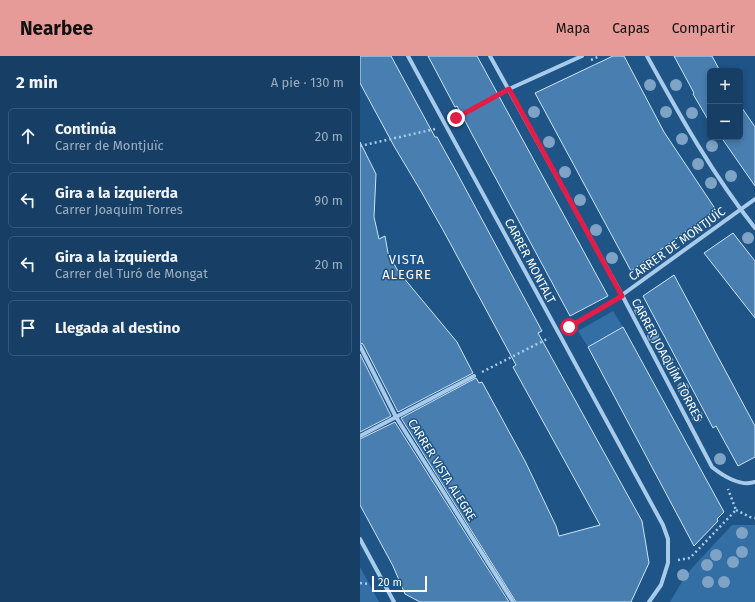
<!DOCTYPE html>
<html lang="es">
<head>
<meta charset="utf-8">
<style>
  :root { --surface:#173f65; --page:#244a6e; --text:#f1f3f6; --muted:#9eafbf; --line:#365879; --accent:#e69b98 }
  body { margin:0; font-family:"Fira Sans",sans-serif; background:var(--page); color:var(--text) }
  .controls { position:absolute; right:12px; top:12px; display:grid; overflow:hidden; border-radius:6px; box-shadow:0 2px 6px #0003 }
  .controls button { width:36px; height:36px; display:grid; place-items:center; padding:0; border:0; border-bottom:1px solid var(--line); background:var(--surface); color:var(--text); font:20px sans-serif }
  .scale { position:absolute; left:12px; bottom:10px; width:55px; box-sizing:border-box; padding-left:4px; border:2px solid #fff; border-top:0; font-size:11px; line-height:14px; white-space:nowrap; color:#fff; -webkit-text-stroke:3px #1f5487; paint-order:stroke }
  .stop { position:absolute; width:12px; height:12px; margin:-9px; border:3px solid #e11d48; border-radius:50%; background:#fff }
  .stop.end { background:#e11d48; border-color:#fff; box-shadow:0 1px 4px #0008 }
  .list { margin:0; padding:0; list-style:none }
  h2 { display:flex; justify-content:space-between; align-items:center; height:52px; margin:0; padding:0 16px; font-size:17px }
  h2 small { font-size:13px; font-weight:400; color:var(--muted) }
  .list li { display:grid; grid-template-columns:26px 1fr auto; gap:12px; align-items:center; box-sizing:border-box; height:56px; margin:0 8px 8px; padding:0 8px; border:1px solid var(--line); border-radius:6px }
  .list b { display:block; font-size:15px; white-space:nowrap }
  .list p { margin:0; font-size:13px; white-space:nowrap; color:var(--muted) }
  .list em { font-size:13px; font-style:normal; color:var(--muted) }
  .icon { flex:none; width:22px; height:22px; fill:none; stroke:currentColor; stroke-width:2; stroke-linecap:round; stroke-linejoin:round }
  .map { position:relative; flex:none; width:395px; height:546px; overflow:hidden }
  header { display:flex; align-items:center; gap:24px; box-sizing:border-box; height:56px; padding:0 20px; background:var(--accent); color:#111 }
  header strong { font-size:19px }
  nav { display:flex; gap:22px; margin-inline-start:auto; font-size:14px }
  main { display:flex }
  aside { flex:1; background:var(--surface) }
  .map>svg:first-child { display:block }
</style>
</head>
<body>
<header>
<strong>Nearbee</strong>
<nav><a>Mapa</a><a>Capas</a><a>Compartir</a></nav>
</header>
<main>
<aside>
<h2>2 min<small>A pie · 130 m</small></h2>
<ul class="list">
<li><svg class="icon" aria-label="ahead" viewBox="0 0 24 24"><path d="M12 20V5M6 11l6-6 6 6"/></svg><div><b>Continúa</b><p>Carrer de Montjuïc</p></div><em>20 m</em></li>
<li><svg class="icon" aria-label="left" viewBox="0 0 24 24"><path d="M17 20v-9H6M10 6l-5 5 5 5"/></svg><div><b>Gira a la izquierda</b><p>Carrer Joaquím Torres</p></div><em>90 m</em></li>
<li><svg class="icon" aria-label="left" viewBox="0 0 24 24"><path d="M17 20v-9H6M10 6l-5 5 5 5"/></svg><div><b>Gira a la izquierda</b><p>Carrer del Turó de Mongat</p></div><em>20 m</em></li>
<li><svg class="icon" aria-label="arrive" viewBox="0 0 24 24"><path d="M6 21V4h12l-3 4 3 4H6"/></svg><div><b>Llegada al destino</b></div></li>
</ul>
</aside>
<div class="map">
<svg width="395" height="546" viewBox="0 0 395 546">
  <rect width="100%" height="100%" fill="#1f5487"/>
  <g fill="#336ea5">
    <path d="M253,255l10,16 -35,20 -10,-16z"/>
    <path d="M372,469h23v77h-85l10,-17 11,-16z"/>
    <path d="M0,511l19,35h-19z"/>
  </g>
  <g fill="#487eb0" stroke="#cee4f8">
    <path d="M0,0h31l44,81h2l20,36 85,158 -4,2 104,188 7,42 -18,39h-115l-115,-184 75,-40 3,5 3,-1 43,79 31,65 3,10 41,-11 -87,-158 3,-2 -73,-135 -21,-37 -28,-47 -34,-63z"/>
    <path d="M68,0h49l131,240 -38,20 -97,-180 -16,-30 -2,1z"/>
    <path d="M253,0h11l40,76 52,78 -85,61 -96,-178z"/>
    <path d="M314,0h38l8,15h-10v52l-17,-29 1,-1z"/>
    <path d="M380,49l15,22v59l-34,-49h19z"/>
    <path d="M0,86l16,32 -2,43 5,22 6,-3 3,17 10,18 59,71 16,31 -75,39 -35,-68 -3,-1z"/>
    <path d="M373,177l22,28v57l-51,-65z"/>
    <path d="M314,219l81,151v31l-17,9 -22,-40 -3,2 -70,-132z"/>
    <path d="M263,271l101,185 -7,7 1,2 -24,25 -106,-199z"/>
    <path d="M0,298l31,62 -31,16z"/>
    <path d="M35,366l114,180h-89l-15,-8 -12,-28 -33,-61v-66z"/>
  </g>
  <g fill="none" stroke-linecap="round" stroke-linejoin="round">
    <g stroke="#a9cbea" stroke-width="2.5" stroke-dasharray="2 3" stroke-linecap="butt">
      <path d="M231,4l9,-4"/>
      <path d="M96,62l44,-24"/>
      <path d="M0,90l75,-17"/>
      <path d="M207,272l46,-27"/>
      <path d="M122,316l67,-34"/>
      <path d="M376,454l14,7 5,1"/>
      <path d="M318,504l12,-2 46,-48 -8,-21"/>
      <path d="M0,527l9,1"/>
    </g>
    <g stroke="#a9cbea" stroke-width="4">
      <path d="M48,0l255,469 5,14v24l-7,22 -12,17"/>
      <path d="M130,0l132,239 90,172c11,9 29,20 43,15"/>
      <path d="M287,0c33,60 66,119 108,172"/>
      <path d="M149,33l73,-33"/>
      <path d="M262,239l133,-96"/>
      <path d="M0,290l36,71 117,185"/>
      <path d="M0,380l114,-60"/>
      <path d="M0,483l34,63"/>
    </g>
  </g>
  <g fill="#7fa3c5">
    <circle cx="290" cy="29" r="6"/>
    <circle cx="316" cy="29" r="6"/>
    <circle cx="174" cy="56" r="6"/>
    <circle cx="306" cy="56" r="6"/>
    <circle cx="332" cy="57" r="6"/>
    <circle cx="322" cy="83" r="6"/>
    <circle cx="189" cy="86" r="6"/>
    <circle cx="352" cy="90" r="6"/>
    <circle cx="338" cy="108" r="6"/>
    <circle cx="205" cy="116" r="6"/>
    <circle cx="371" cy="120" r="6"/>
    <circle cx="351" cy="127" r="6"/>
    <circle cx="220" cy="144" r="6"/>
    <circle cx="236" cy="174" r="6"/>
    <circle cx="388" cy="182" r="6"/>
    <circle cx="252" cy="202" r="6"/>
    <circle cx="280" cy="254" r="6"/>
    <circle cx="293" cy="280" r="6"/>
    <circle cx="308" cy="306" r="6"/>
    <circle cx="323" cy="332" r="6"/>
    <circle cx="337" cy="360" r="6"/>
    <circle cx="360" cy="403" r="6"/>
    <circle cx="382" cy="477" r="6"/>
    <circle cx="382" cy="496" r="6"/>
    <circle cx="356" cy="499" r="6"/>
    <circle cx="373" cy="506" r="6"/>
    <circle cx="347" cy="509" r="6"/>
    <circle cx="323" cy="519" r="6"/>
    <circle cx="348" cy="526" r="6"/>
    <circle cx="364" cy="526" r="6"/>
  </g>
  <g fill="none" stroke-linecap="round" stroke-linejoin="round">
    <path stroke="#e11d48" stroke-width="5" d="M96,62l53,-29 113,207 -53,31"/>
  </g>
  <g text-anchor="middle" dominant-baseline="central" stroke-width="3" stroke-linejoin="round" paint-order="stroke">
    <g font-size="12" fill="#fff" stroke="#1f5487">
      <text transform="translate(317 188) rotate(-36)">CARRER DE MONTJUÏC</text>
      <text transform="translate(170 205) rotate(62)">CARRER MONTALT</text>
      <text transform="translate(307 304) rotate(62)">CARRER JOAQUÍM TORRES</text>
      <text transform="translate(82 414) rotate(58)">CARRER VISTA ALEGRE</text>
    </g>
    <g font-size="13" letter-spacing="1" fill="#fff" stroke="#1f5487">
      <text x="47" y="203">VISTA<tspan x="47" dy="15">ALEGRE</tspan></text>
    </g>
  </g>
</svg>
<div class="controls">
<button>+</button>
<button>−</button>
</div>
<div class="scale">20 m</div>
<div class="stop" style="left:209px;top:271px"></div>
<div class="stop end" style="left:96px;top:62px"></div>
</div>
</main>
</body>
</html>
